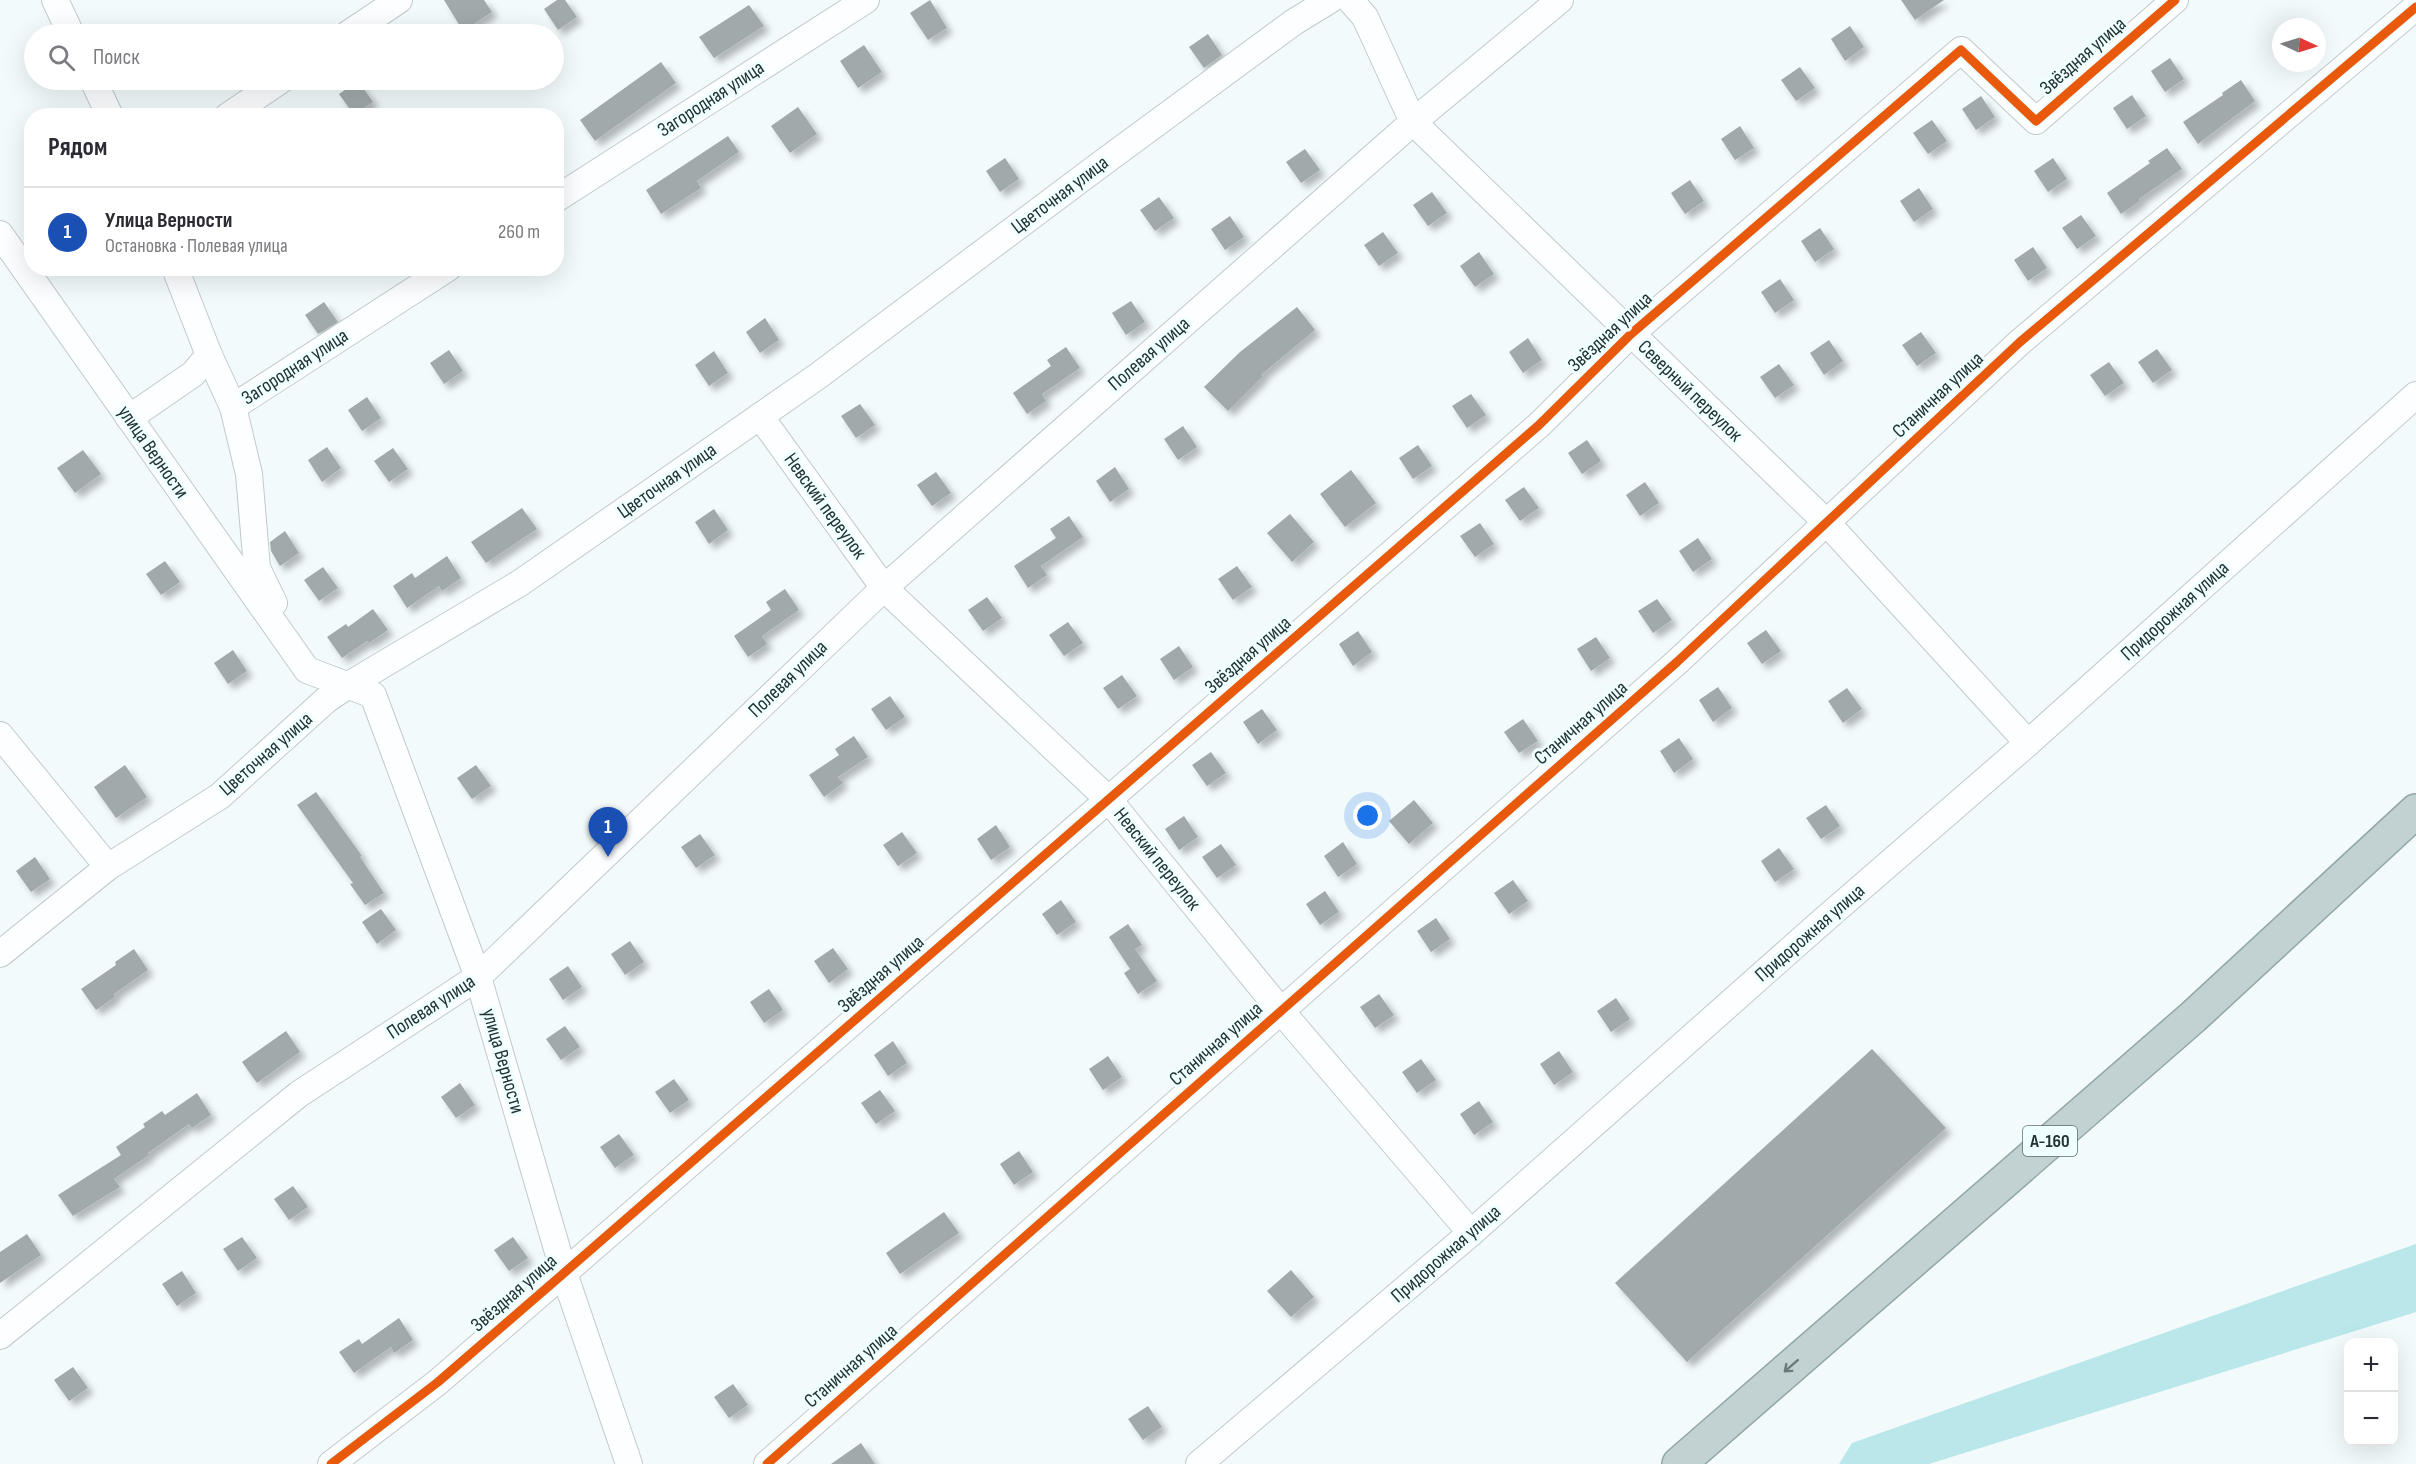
<!DOCTYPE html>
<html lang="ru">
<head>
<meta charset="utf-8">
<style>
  :root { --surface:#fff; --page:#f2f2f3; --text:#2b2b33; --muted:#7c7c81; --line:#e1e1e2; --accent:#6b7778 }
  body { margin:0; font-family:"Sofia Sans Condensed",sans-serif; background:var(--page); color:var(--text) }
  .controls { position:absolute; right:18px; bottom:18px; display:grid; overflow:hidden; border-radius:12px; box-shadow:0 6px 24px #0002 }
  .controls button { width:54px; height:54px; display:grid; place-items:center; padding:0; border:0; border-bottom:2px solid var(--line); background:var(--surface); color:var(--text); font:30px sans-serif }
  .compass { position:absolute; left:2272px; top:18px; width:54px; height:54px; border-radius:50%; background:var(--surface); box-shadow:0 6px 24px #0002; rotate:94deg }
  .you { position:absolute; left:1368px; top:816px; width:21px; height:21px; margin:-15px; border:4px solid #fff; border-radius:50%; background:#1a73e8; box-shadow:0 0 0 9px #1a73e833 }
  .badge { display:grid; place-items:center; width:39px; height:39px; border-radius:50%; background:var(--accent); color:#fff; font-size:20px; font-weight:700 }
  .pin { position:absolute; translate:-50% -50px; filter:drop-shadow(0 2px 3px #0008) }
  .pin::after { content:''; position:absolute; top:32px; width:21px; height:18px; background:inherit; clip-path:polygon(0 0,100% 0,50% 100%) }
  .list { margin:0; padding:0; list-style:none }
  h2 { display:flex; justify-content:space-between; align-items:center; height:78px; margin:0; padding:0 24px; font-size:26px }
  h2 small { font-size:20px; font-weight:400; color:var(--muted) }
  .list li { display:grid; grid-template-columns:39px 1fr auto; gap:18px; align-items:center; box-sizing:border-box; height:90px; padding:0 24px; border-top:2px solid var(--line) }
  .list b { display:block; font-size:22px; white-space:nowrap }
  .list p { margin:0; font-size:20px; white-space:nowrap; color:var(--muted) }
  .list em { font-size:20px; font-style:normal; color:var(--muted) }
  .icon { flex:none; width:33px; height:33px; fill:none; stroke:currentColor; stroke-width:2; stroke-linecap:round; stroke-linejoin:round }
  .map { position:relative; flex:none; width:2416px; height:1464px; overflow:hidden }
  .search { position:absolute; background:var(--surface); box-shadow:0 6px 24px #0002; left:24px; top:24px; width:540px; height:66px; display:flex; align-items:center; gap:15px; box-sizing:border-box; padding:0 21px; border-radius:33px; color:var(--muted); font-size:22px }
  .panel { position:absolute; background:var(--surface); box-shadow:0 6px 24px #0002; left:24px; top:108px; width:540px; height:168px; border-radius:24px }
  .map>svg:first-child { display:block }
</style>
</head>
<body>
<div class="map">
<svg width="2416" height="1464" viewBox="0 0 2416 1464">
  <defs>
    <filter id="shadow"><feDropShadow dx="5.5" dy="5.5" stdDeviation="3" flood-color="#0004"/></filter>
  </defs>
  <rect width="100%" height="100%" fill="#f2fafc"/>
  <path fill="#bae7ea" d="M2416,1244v68l-487,152h-90l13,-21z"/>
  <g fill="#a0aaab" filter="url(#shadow)">
    <path d="M444,0h40l8,12 -29,19z"/>
    <path d="M557,0h8l12,17 -19,13 -14,-21z"/>
    <path d="M930,0l17,28 -19,12 -18,-27z"/>
    <path d="M1901,0h43l-29,20z"/>
    <path d="M749,5l15,21 -50,32 -15,-21z"/>
    <path d="M1850,26l14,21 -19,14 -14,-22z"/>
    <path d="M1208,34l14,21 -18,13 -15,-21z"/>
    <path d="M864,45l18,27 -24,16 -18,-27z"/>
    <path d="M2170,58l14,21 -19,13 -14,-21z"/>
    <path d="M661,62l15,21 -81,58 -15,-21z"/>
    <path d="M1800,67l15,21 -19,13 -15,-21z"/>
    <path d="M2241,80l14,21 -57,43 -15,-22 40,-27 -1,-2z"/>
    <path d="M358,81l15,21 -19,13 -15,-21z"/>
    <path d="M2132,95l14,21 -19,13 -14,-21z"/>
    <path d="M1981,96l14,21 -19,13 -14,-21z"/>
    <path d="M798,107l19,27 -27,19 -19,-27z"/>
    <path d="M1932,120l15,21 -19,13 -15,-21z"/>
    <path d="M1740,126l14,22 -19,12 -14,-21z"/>
    <path d="M728,136l11,16 -42,29 4,7 -40,26 -15,-24z"/>
    <path d="M2167,148l15,21 -43,30 1,2 -19,13 -14,-21 43,-30 -2,-2z"/>
    <path d="M1305,149l15,21 -19,13 -15,-21z"/>
    <path d="M1005,158l14,21 -19,13 -14,-21z"/>
    <path d="M2053,158l14,21 -19,13 -14,-21z"/>
    <path d="M1690,180l14,21 -19,13 -14,-21z"/>
    <path d="M1919,188l14,21 -19,13 -14,-21z"/>
    <path d="M1432,192l15,21 -19,13 -15,-21z"/>
    <path d="M1159,197l15,21 -19,13 -15,-21z"/>
    <path d="M2081,215l15,21 -19,13 -15,-21z"/>
    <path d="M1230,216l14,21 -19,13 -14,-21z"/>
    <path d="M1820,228l14,21 -19,13 -14,-21z"/>
    <path d="M1383,232l15,21 -19,13 -15,-21z"/>
    <path d="M2033,247l14,21 -19,13 -14,-21z"/>
    <path d="M1479,252l15,22 -19,13 -15,-21z"/>
    <path d="M1780,279l14,21 -19,13 -14,-21z"/>
    <path d="M1131,301l14,21 -19,13 -14,-22z"/>
    <path d="M324,302l14,20 -20,12 -13,-19z"/>
    <path d="M1297,307l18,23 -54,45 2,1 -35,35 -24,-24 36,-35z"/>
    <path d="M765,318l14,22 -19,13 -14,-21z"/>
    <path d="M1921,332l15,21 -19,13 -15,-21z"/>
    <path d="M1528,338l14,22 -19,13 -14,-21z"/>
    <path d="M1829,340l14,21 -19,14 -14,-22z"/>
    <path d="M1066,347l14,21 -38,26 4,7 -19,13 -14,-21 38,-27 -4,-6z"/>
    <path d="M2157,349l15,21 -19,13 -15,-21z"/>
    <path d="M449,350l14,21 -19,13 -14,-21z"/>
    <path d="M714,351l14,22 -19,13 -14,-21z"/>
    <path d="M2109,362l15,21 -19,13 -15,-21z"/>
    <path d="M1779,364l15,21 -19,13 -15,-21z"/>
    <path d="M1471,394l15,21 -19,13 -15,-22z"/>
    <path d="M367,397l14,21 -19,13 -14,-21z"/>
    <path d="M860,404l15,21 -19,13 -15,-22z"/>
    <path d="M1183,426l14,21 -19,13 -14,-21z"/>
    <path d="M1587,440l14,21 -19,13 -14,-21z"/>
    <path d="M1418,445l14,21 -19,13 -14,-21z"/>
    <path d="M327,447l14,21 -19,14 -14,-22z"/>
    <path d="M393,448l15,21 -19,13 -15,-21z"/>
    <path d="M83,450l18,24 -26,19 -18,-25z"/>
    <path d="M1115,467l14,22 -19,13 -14,-21z"/>
    <path d="M1351,470l25,33 -31,24 -25,-33z"/>
    <path d="M936,472l15,21 -19,13 -15,-21z"/>
    <path d="M1645,482l14,21 -19,13 -14,-21z"/>
    <path d="M1524,487l15,21 -19,13 -15,-21z"/>
    <path d="M522,508l15,21 -51,34 -15,-21z"/>
    <path d="M714,509l14,21 -19,14 -14,-22z"/>
    <path d="M1290,514l24,28 -22,20 -25,-29z"/>
    <path d="M1069,516l14,21 -42,29 6,9 -19,13 -14,-22 42,-28 -6,-9z"/>
    <path d="M1480,523l14,21 -19,13 -15,-21z"/>
    <path d="M285,531l14,22 -19,13 -9,-15 -1,-9z"/>
    <path d="M1698,538l14,21 -19,13 -14,-21z"/>
    <path d="M447,556l14,22 -19,13 -3,-5 -32,22 -14,-22 19,-13 3,5z"/>
    <path d="M165,561l15,21 -19,13 -15,-21z"/>
    <path d="M1237,566l15,21 -19,13 -15,-21z"/>
    <path d="M323,567l15,21 -19,13 -15,-21z"/>
    <path d="M785,589l14,21 -37,26 5,8 -19,13 -14,-21 37,-26 -5,-8z"/>
    <path d="M987,597l15,21 -19,13 -15,-21z"/>
    <path d="M1657,599l15,21 -19,13 -15,-22z"/>
    <path d="M373,609l15,21 -19,13 -2,-2 -25,17 -15,-21 19,-13 2,3z"/>
    <path d="M1068,622l15,21 -19,13 -15,-21z"/>
    <path d="M1766,630l15,21 -19,13 -15,-21z"/>
    <path d="M1358,631l14,21 -19,14 -14,-22z"/>
    <path d="M1596,637l14,21 -19,13 -14,-22z"/>
    <path d="M1179,646l14,21 -19,13 -14,-21z"/>
    <path d="M233,650l14,21 -19,13 -14,-21z"/>
    <path d="M1122,675l15,21 -19,13 -15,-21z"/>
    <path d="M1718,687l14,21 -19,14 -14,-22z"/>
    <path d="M1847,688l15,21 -19,14 -15,-22z"/>
    <path d="M890,696l15,21 -19,13 -15,-21z"/>
    <path d="M1262,709l15,21 -19,14 -15,-22z"/>
    <path d="M1523,719l15,22 -19,12 -15,-21z"/>
    <path d="M854,736l14,21 -30,20 5,6 -19,14 -15,-22 30,-20 -4,-6z"/>
    <path d="M1679,738l14,21 -19,14 -14,-22z"/>
    <path d="M1211,752l15,21 -19,13 -15,-21z"/>
    <path d="M125,765l22,32 -31,21 -22,-31z"/>
    <path d="M476,765l15,21 -19,13 -15,-21z"/>
    <path d="M316,792l46,64 -2,1 24,36 -19,12 -15,-21 3,-1 -56,-78z"/>
    <path d="M1414,800l19,23 -24,21 -20,-23z"/>
    <path d="M1826,805l14,21 -19,13 -15,-21z"/>
    <path d="M1184,816l14,21 -19,13 -14,-21z"/>
    <path d="M996,825l14,22 -19,13 -14,-21z"/>
    <path d="M902,832l15,21 -19,13 -15,-21z"/>
    <path d="M700,834l15,21 -19,13 -15,-21z"/>
    <path d="M1343,842l14,22 -19,13 -14,-21z"/>
    <path d="M1221,844l15,21 -19,13 -15,-21z"/>
    <path d="M1779,848l15,21 -19,13 -14,-21z"/>
    <path d="M35,857l15,22 -19,13 -15,-21z"/>
    <path d="M1513,880l15,21 -19,13 -15,-21z"/>
    <path d="M1325,891l14,21 -19,13 -14,-21z"/>
    <path d="M1061,900l15,22 -19,13 -15,-21z"/>
    <path d="M381,909l15,21 -19,14 -15,-22z"/>
    <path d="M1436,918l14,21 -19,13 -14,-21z"/>
    <path d="M1128,924l14,21 -7,4 22,32 -19,13 -14,-21 6,-4 -21,-32z"/>
    <path d="M630,941l14,21 -19,13 -14,-21z"/>
    <path d="M833,948l15,21 -19,14 -15,-22z"/>
    <path d="M134,949l14,21 -34,24 1,3 -19,13 -15,-21 35,-24 -1,-3z"/>
    <path d="M568,966l14,21 -19,13 -14,-21z"/>
    <path d="M769,989l14,21 -19,13 -14,-21z"/>
    <path d="M1379,994l15,21 -19,13 -15,-21z"/>
    <path d="M1616,998l14,21 -19,13 -14,-21z"/>
    <path d="M565,1026l15,21 -19,13 -15,-21z"/>
    <path d="M286,1031l14,21 -43,31 -15,-21z"/>
    <path d="M893,1041l14,22 -19,13 -14,-21z"/>
    <path d="M1872,1049l74,79 -259,234 -72,-79z"/>
    <path d="M1559,1051l14,21 -19,13 -14,-21z"/>
    <path d="M1108,1056l14,21 -19,13 -14,-21z"/>
    <path d="M1421,1059l15,21 -19,13 -15,-21z"/>
    <path d="M674,1079l15,21 -19,13 -15,-21z"/>
    <path d="M460,1083l15,22 -19,13 -15,-21z"/>
    <path d="M880,1090l15,21 -19,13 -15,-21z"/>
    <path d="M197,1093l14,22 -19,13 -3,-4 -41,29 1,2 -35,24 6,8 -47,29 -15,-21 63,-40 -5,-8 29,-20 -2,-3 19,-13 3,4z"/>
    <path d="M1479,1101l14,21 -19,13 -14,-21z"/>
    <path d="M619,1134l15,21 -19,13 -15,-21z"/>
    <path d="M1019,1151l14,21 -19,13 -14,-21z"/>
    <path d="M293,1186l15,21 -19,13 -15,-21z"/>
    <path d="M944,1212l15,21 -59,41 -14,-21z"/>
    <path d="M27,1234l14,21 -41,28v-31z"/>
    <path d="M242,1237l15,21 -19,13 -15,-22z"/>
    <path d="M513,1237l15,21 -19,13 -15,-21z"/>
    <path d="M1291,1270l23,27 -23,20 -24,-26z"/>
    <path d="M182,1271l14,22 -19,13 -15,-22z"/>
    <path d="M399,1318l14,22 -19,13 -3,-6 -37,26 -15,-21 20,-13 3,5z"/>
    <path d="M73,1367l15,21 -19,13 -15,-21z"/>
    <path d="M733,1384l15,21 -19,13 -15,-21z"/>
    <path d="M1148,1406l14,21 -19,13 -15,-21z"/>
    <path d="M861,1443l14,21h-44z"/>
  </g>
  <g fill="none" stroke-linecap="round" stroke-linejoin="round">
    <defs>
      <g id="minor">
        <path d="M55,0l16,34"/>
        <path d="M1350,0l15,17 48,105 415,402 200,219"/>
        <path d="M348,34l51,-34"/>
        <path d="M93,80l17,36"/>
        <path d="M228,116l53,-36"/>
        <path d="M556,199l310,-199"/>
        <path d="M0,234l307,436 66,25 105,282 86,296 65,191"/>
        <path d="M175,268l34,87 24,52 16,67 8,94 17,35"/>
        <path d="M233,407l215,-139"/>
        <path d="M760,416l124,172 225,212 172,211 190,222"/>
        <path d="M129,418l64,-44 16,-19"/>
        <path d="M0,735l108,132"/>
        <path d="M0,954l108,-87 112,-71 106,-96 21,-14 173,-103 298,-207 279,-209 197,-145 36,-22"/>
        <path d="M0,1336l299,-242 179,-117 406,-389 529,-466 147,-122"/>
        <path d="M331,1464l107,-82 126,-109 975,-848 92,-91 330,-284 75,71 139,-121"/>
        <path d="M767,1464l910,-802 343,-320 396,-335"/>
        <path d="M1199,1464l272,-231 346,-307 211,-183 388,-348"/>
      </g>
      <path id="highway" d="M1679,1464l514,-447 223,-206"/>
    </defs>
    <use href="#minor" stroke="#c0cacc" stroke-width="28"/>
    <use href="#highway" stroke="#92a6a8" stroke-width="36"/>
    <use href="#minor" stroke="#fdfeff" stroke-width="26"/>
    <use href="#highway" stroke="#c2d2d3" stroke-width="33"/>
    <defs>
      <g id="cycleway">
        <path d="M331,1464l107,-82 126,-109 975,-848 92,-91 330,-284 75,71 139,-121"/>
        <path d="M767,1464l910,-802 343,-320 396,-335"/>
      </g>
    </defs>
    <use href="#cycleway" stroke="#effeff" stroke-width="13"/>
    <use href="#cycleway" stroke="#e8590c" stroke-width="9"/>
  </g>
  <defs><path id="oneway-shaft" d="M-6 0H5M1.5-3L5.5 0L1.5 3" fill="none" stroke-width="1.6" stroke-linecap="round" stroke-linejoin="round" transform="scale(1.5)"/></defs>
  <use stroke="#6a797a" href="#oneway-shaft" transform="translate(1791 1366) rotate(139)"/>
  <g text-anchor="middle" dominant-baseline="central" stroke-width="6" stroke-linejoin="round" paint-order="stroke">
    <rect fill="#effeff" stroke="#606e6f" stroke-width="1.5" x="2023" y="1126" width="54" height="30" rx="4.5"/>
    <g font-size="18" font-weight="bold" fill="#223131">
      <text x="2050" y="1141">А-160</text>
    </g>
    <g font-size="20" fill="#223131" stroke="#effeff">
      <text transform="translate(2083 56) rotate(-41)">Звёздная улица</text>
      <text transform="translate(711 99) rotate(-33)">Загородная улица</text>
      <text transform="translate(1060 195) rotate(-37)">Цветочная улица</text>
      <text transform="translate(1610 332) rotate(-43)">Звёздная улица</text>
      <text transform="translate(1149 354) rotate(-41)">Полевая улица</text>
      <text transform="translate(295 367) rotate(-33)">Загородная улица</text>
      <text transform="translate(1690 391) rotate(44)">Северный переулок</text>
      <text transform="translate(1938 395) rotate(-43)">Станичная улица</text>
      <text transform="translate(153 452) rotate(55)">улица Верности</text>
      <text transform="translate(667 481) rotate(-35)">Цветочная улица</text>
      <text transform="translate(825 506) rotate(54)">Невский переулок</text>
      <text transform="translate(2175 611) rotate(-42)">Придорожная улица</text>
      <text transform="translate(1248 655) rotate(-41)">Звёздная улица</text>
      <text transform="translate(788 679) rotate(-44)">Полевая улица</text>
      <text transform="translate(1581 723) rotate(-41)">Станичная улица</text>
      <text transform="translate(266 754) rotate(-41)">Цветочная улица</text>
      <text transform="translate(1157 859) rotate(51)">Невский переулок</text>
      <text transform="translate(1810 933) rotate(-41)">Придорожная улица</text>
      <text transform="translate(881 974) rotate(-41)">Звёздная улица</text>
      <text transform="translate(431 1007) rotate(-33)">Полевая улица</text>
      <text transform="translate(1216 1044) rotate(-41)">Станичная улица</text>
      <text transform="translate(503 1061) rotate(74)">улица Верности</text>
      <text transform="translate(1446 1254) rotate(-41)">Придорожная улица</text>
      <text transform="translate(514 1293) rotate(-41)">Звёздная улица</text>
      <text transform="translate(851 1366) rotate(-41)">Станичная улица</text>
    </g>
  </g>
</svg>
<div class="controls">
<button>+</button>
<button>−</button>
</div>
<svg class="compass" viewBox="-18 -18 36 36"><path d="M0-13l5 13h-10z" fill="#e53935"/><path d="M0 13l5-13h-10z" fill="#7c7c81"/></svg>
<div class="you"></div>
<div class="pin badge" style="left:608px;top:857px;background:#1a4fb4">1</div>
<div class="search"><svg class="icon" aria-label="search" viewBox="0 0 24 24"><circle cx="10" cy="10" r="6"/><path d="M15 15l6 6"/></svg>Поиск</div>
<section class="panel">
<h2>Рядом<small></small></h2>
<ul class="list">
<li><span class="badge" style="background:#1a4fb4">1</span><div><b>Улица Верности</b><p>Остановка · Полевая улица</p></div><em>260 m</em></li>
</ul>
</section>
</div>
</body>
</html>
